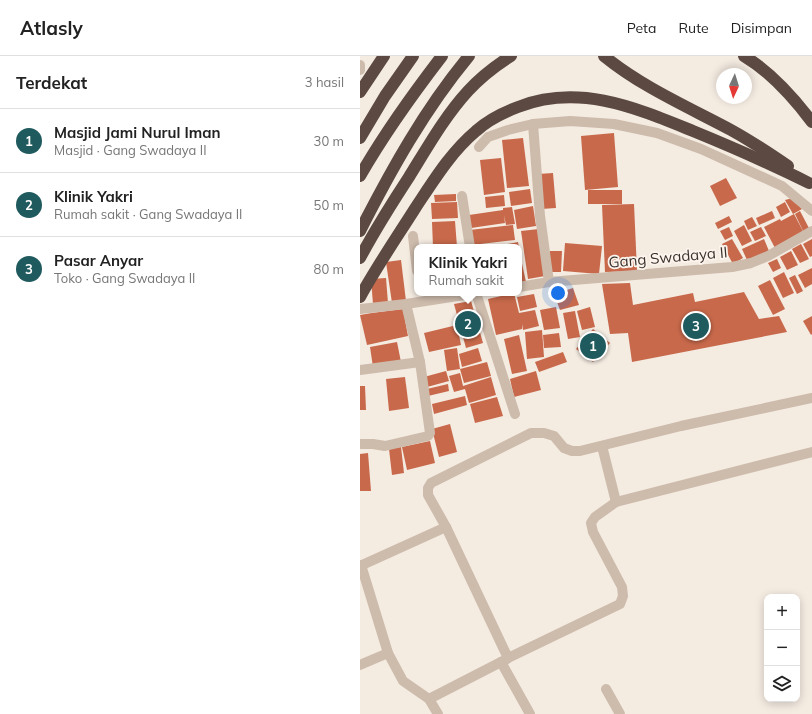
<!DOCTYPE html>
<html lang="id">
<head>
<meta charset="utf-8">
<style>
  :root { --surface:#fff; --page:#f6f6f6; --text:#222; --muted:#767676; --line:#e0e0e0; --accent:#1f5a5e }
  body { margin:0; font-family:Mulish,sans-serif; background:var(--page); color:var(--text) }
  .controls { position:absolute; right:12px; bottom:12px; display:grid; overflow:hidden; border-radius:8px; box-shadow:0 2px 10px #0003 }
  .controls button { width:36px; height:36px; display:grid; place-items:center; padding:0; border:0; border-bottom:1px solid var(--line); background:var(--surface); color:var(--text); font:20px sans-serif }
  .compass { position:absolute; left:356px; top:12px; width:36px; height:36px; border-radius:50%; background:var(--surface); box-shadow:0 2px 10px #0003; rotate:184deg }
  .you { position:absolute; left:198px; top:237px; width:14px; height:14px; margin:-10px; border:3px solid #fff; border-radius:50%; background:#1a73e8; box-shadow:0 0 0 6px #1a73e833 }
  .badge { display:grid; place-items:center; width:26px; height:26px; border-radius:50%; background:var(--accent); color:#fff; font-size:13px; font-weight:700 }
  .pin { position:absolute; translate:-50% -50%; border:2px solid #fff; box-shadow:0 1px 4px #0006 }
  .popup { position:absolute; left:54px; top:188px; width:108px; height:52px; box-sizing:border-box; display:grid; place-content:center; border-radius:8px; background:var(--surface); filter:drop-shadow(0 1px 3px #0005); font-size:13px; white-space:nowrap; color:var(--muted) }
  .popup b { font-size:15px; color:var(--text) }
  .popup::after { content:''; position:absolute; left:50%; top:100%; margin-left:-8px; border:8px solid transparent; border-top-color:var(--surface) }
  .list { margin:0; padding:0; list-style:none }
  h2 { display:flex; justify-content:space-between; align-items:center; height:52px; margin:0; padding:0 16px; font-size:17px }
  h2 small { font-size:13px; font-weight:400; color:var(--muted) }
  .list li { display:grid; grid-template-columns:26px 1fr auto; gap:12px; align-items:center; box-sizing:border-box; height:64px; padding:0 16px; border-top:1px solid var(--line) }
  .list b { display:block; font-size:15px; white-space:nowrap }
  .list p { margin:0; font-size:13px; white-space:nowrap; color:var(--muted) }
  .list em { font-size:13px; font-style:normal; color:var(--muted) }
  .icon { flex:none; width:22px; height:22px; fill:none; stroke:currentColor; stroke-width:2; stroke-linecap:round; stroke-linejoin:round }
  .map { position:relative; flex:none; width:452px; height:658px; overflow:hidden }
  header { display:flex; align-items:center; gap:24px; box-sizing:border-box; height:56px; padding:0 20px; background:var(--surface); border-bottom:1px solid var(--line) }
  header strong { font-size:19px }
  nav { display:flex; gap:22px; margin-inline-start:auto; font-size:14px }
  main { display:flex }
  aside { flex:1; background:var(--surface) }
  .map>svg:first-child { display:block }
</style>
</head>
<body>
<header>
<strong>Atlasly</strong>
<nav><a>Peta</a><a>Rute</a><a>Disimpan</a></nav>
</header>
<main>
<aside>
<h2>Terdekat<small>3 hasil</small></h2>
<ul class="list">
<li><span class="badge">1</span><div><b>Masjid Jami Nurul Iman</b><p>Masjid · Gang Swadaya II</p></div><em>30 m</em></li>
<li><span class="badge">2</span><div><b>Klinik Yakri</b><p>Rumah sakit · Gang Swadaya II</p></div><em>50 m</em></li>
<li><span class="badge">3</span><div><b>Pasar Anyar</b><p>Toko · Gang Swadaya II</p></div><em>80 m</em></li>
</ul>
</aside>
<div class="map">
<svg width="452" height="658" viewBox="0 0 452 658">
  <rect width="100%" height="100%" fill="#f4ebe1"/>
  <g fill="#c8694b">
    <path d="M254,77l4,54 -33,3 -4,-54z"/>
    <path d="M163,82l6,48 -22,2 -5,-48z"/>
    <path d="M141,102l4,34 -21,3 -4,-35z"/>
    <path d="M193,117l3,35 -15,1 -3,-35z"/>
    <path d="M366,122l11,20 -17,8 -10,-20z"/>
    <path d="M170,133l2,14 -21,3 -2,-14z"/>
    <rect x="228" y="134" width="34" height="14"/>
    <path d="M96,138v7l-21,1 -1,-7z"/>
    <path d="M144,139l1,11 -19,2 -1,-11z"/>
    <path d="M433,142l9,11 -9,5 -8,-14z"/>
    <path d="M97,146l1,16 -26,1 -1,-16z"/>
    <path d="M425,146l5,10 -9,5 -5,-10z"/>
    <path d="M274,148l3,67 -32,1 -3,-67z"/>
    <path d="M173,150l3,20 -19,3 -3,-19z"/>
    <path d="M152,151l3,17 -9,1 -2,-10 1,8 -34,5 -2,-13 34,-5v-2z"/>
    <path d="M412,155l3,7 -16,7 -3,-7z"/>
    <path d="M440,155l10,19 -6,3 -9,-19z"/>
    <path d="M434,158l10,19 -13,7 -4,-7 4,7 -16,8 -11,-21 16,-8 1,2z"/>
    <path d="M369,160l3,6 -14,7 -3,-6z"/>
    <path d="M392,161l5,9 -9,4 -4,-9z"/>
    <path d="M95,165l2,26h-24l-1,-25z"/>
    <path d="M153,169l2,15 -43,5 -2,-15z"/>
    <path d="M384,169l8,16 -10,5 -8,-15z"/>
    <path d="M369,171l4,9 -8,4 -5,-9z"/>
    <path d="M401,171l5,9 -11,5 -5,-9z"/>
    <path d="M179,173l6,47 -17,3 -7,-48z"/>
    <path d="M372,183l11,19 -10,6 -11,-20z"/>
    <path d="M404,183l5,12 -22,9 -5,-11z"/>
    <path d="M452,183v17l-2,1 -7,-13z"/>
    <path d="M158,186l1,5h-21v-1z"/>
    <path d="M205,187l37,3 -3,28 -36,-3z"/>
    <path d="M441,188l8,15 -9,4 -8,-14z"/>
    <path d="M159,194l7,32 -7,1z"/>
    <path d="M190,195h12l-1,21h-11z"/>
    <path d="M431,195l7,14 -11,5 -7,-13z"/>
    <path d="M417,203l4,9 -8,4 -5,-9z"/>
    <path d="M41,204l5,41 -14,2 -6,-41z"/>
    <path d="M452,212v16l-7,4 -7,-13z"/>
    <path d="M424,216l10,21 -11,5 -10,-20z"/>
    <path d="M435,219l8,16 -6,3 -8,-16z"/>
    <path d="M26,222l2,25 -15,1 -2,-25z"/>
    <path d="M410,224l15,29 -12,6 -15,-29z"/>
    <path d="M270,227l3,22 60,-12 2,9 49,-10 15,27 20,-3 8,16 -155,30 -4,-29 -18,1 -8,-50z"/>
    <path d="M213,232l6,17 -19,5 -6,-16z"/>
    <path d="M154,237l5,20 16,-3 4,16 -16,4 -1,-6v5l-26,6 -8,-36z"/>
    <path d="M174,238l3,13 -17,4 -3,-14z"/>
    <path d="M111,245l12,42 -17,5 -12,-44z"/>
    <path d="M196,251l4,21 -16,2 -4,-20z"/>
    <path d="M230,251l5,20 -13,3 -5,-19z"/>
    <path d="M43,253l5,27 -41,9 -7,-30 12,-2z"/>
    <path d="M215,255l5,26 -12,2 -5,-26z"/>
    <path d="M452,260v18l-1,1 -8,-14z"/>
    <path d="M97,269l4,20 -32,7 -5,-19z"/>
    <path d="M233,273l17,14 -17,19 -17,-13z"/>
    <path d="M182,274l2,27 -17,2 -2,-27z"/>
    <path d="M199,277l2,14 -17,1 -1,-13z"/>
    <path d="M159,279l8,36 -15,3 -8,-35z"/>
    <path d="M37,286l4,20 -28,5 -3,-20z"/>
    <path d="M97,292l3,21 -13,2 -3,-21z"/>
    <path d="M118,292l4,13 -20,6 -3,-13z"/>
    <path d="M203,296l4,10 -28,10 -4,-10z"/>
    <path d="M127,306l4,14 -27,7 -4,-14z"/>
    <path d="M86,315l3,10 -22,6 -3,-10z"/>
    <path d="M176,315l5,19 -27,7 -4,-18z"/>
    <path d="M100,317l3,13 28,-9 5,18 -27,8 -4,-14 -11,3 -5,-16z"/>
    <path d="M45,321l4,31 -20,3 -3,-32z"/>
    <path d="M88,328l1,7 -21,5 -1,-7z"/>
    <path d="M0,330h5l1,24h-6z"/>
    <path d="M105,340l2,9 -33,9 -2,-10z"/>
    <path d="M137,341l6,19 -28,7 -5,-19z"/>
    <path d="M90,368l7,28 -18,5 -7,-28z"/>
    <path d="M70,385l5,22 -28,7 -5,-23z"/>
    <path d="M41,391l3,26 -12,2 -3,-26z"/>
    <path d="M8,397l3,38h-11v-37z"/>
  </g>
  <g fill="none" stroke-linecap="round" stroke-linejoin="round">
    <g stroke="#cdbbac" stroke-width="10">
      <path d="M0,9v5"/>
      <path d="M173,68l7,92 9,66"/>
      <path d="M119,91l9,-10 20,-7 25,-6 37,-3 44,3 43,9 44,16 81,37 30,25"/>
      <path d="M102,140l8,51"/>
      <path d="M53,180l4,35"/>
      <path d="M159,231l30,-5 183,-15 19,-4 17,-7 44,-25"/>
      <path d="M116,237l39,121"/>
      <path d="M0,253l46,-5 71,-11"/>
      <path d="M0,314l60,-8"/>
      <path d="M452,342l-131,28 -101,25h-8l-8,-3 -10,-12 -10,-3h-13l-100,50 -3,5v7l18,32 62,131 112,-54 3,-8 -1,-9 -29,-55 -2,-9 4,-6 21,-15 196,-50"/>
      <path d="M0,388h13l12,2 43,-10 2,-3 -10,-71 -14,-58"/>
      <path d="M242,390l14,56"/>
      <path d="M1,509l27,88"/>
      <path d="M0,510l86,-39"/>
      <path d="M147,603l-6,3 29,52"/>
      <path d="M0,609l28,-12 15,28 26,18 9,15"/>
      <path d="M246,633l14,25"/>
      <path d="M69,643l72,-37"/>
    </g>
    <g stroke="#5c4a42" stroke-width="12">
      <path d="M244,0c38,31 84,51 127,74 20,11 38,23 57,36"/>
      <path d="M384,0c27,16 49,41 68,66"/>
      <path d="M0,36l24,-36"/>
      <path d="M0,82l25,-42 28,-40"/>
      <path d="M0,120c24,-42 52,-81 82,-120"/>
      <path d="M0,175c31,-61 65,-122 109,-175"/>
      <path d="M0,202c15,-28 32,-55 49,-81 18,-29 36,-61 59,-86 13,-14 27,-25 43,-35"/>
      <path d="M0,241c17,-31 37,-60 56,-90 18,-27 35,-55 60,-76 12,-11 26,-18 42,-24 61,-24 118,1 175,24 39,16 78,33 116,52"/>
    </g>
  </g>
  <g text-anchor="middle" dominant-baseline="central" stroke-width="3.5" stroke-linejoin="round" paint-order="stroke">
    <g font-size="15" fill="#3b302b" stroke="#fbf5ee">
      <text transform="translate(308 201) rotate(-5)">Gang Swadaya II</text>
    </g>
  </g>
</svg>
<div class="controls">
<button>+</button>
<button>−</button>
<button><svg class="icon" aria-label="layers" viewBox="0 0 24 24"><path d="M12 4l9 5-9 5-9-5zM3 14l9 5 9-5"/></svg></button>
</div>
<svg class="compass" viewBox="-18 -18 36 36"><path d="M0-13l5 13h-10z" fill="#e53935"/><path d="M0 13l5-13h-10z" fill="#767676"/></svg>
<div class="you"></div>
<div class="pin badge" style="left:233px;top:290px">1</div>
<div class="pin badge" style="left:108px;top:268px">2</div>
<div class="popup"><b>Klinik Yakri</b>Rumah sakit</div>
<div class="pin badge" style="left:336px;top:270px">3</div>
</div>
</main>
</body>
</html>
